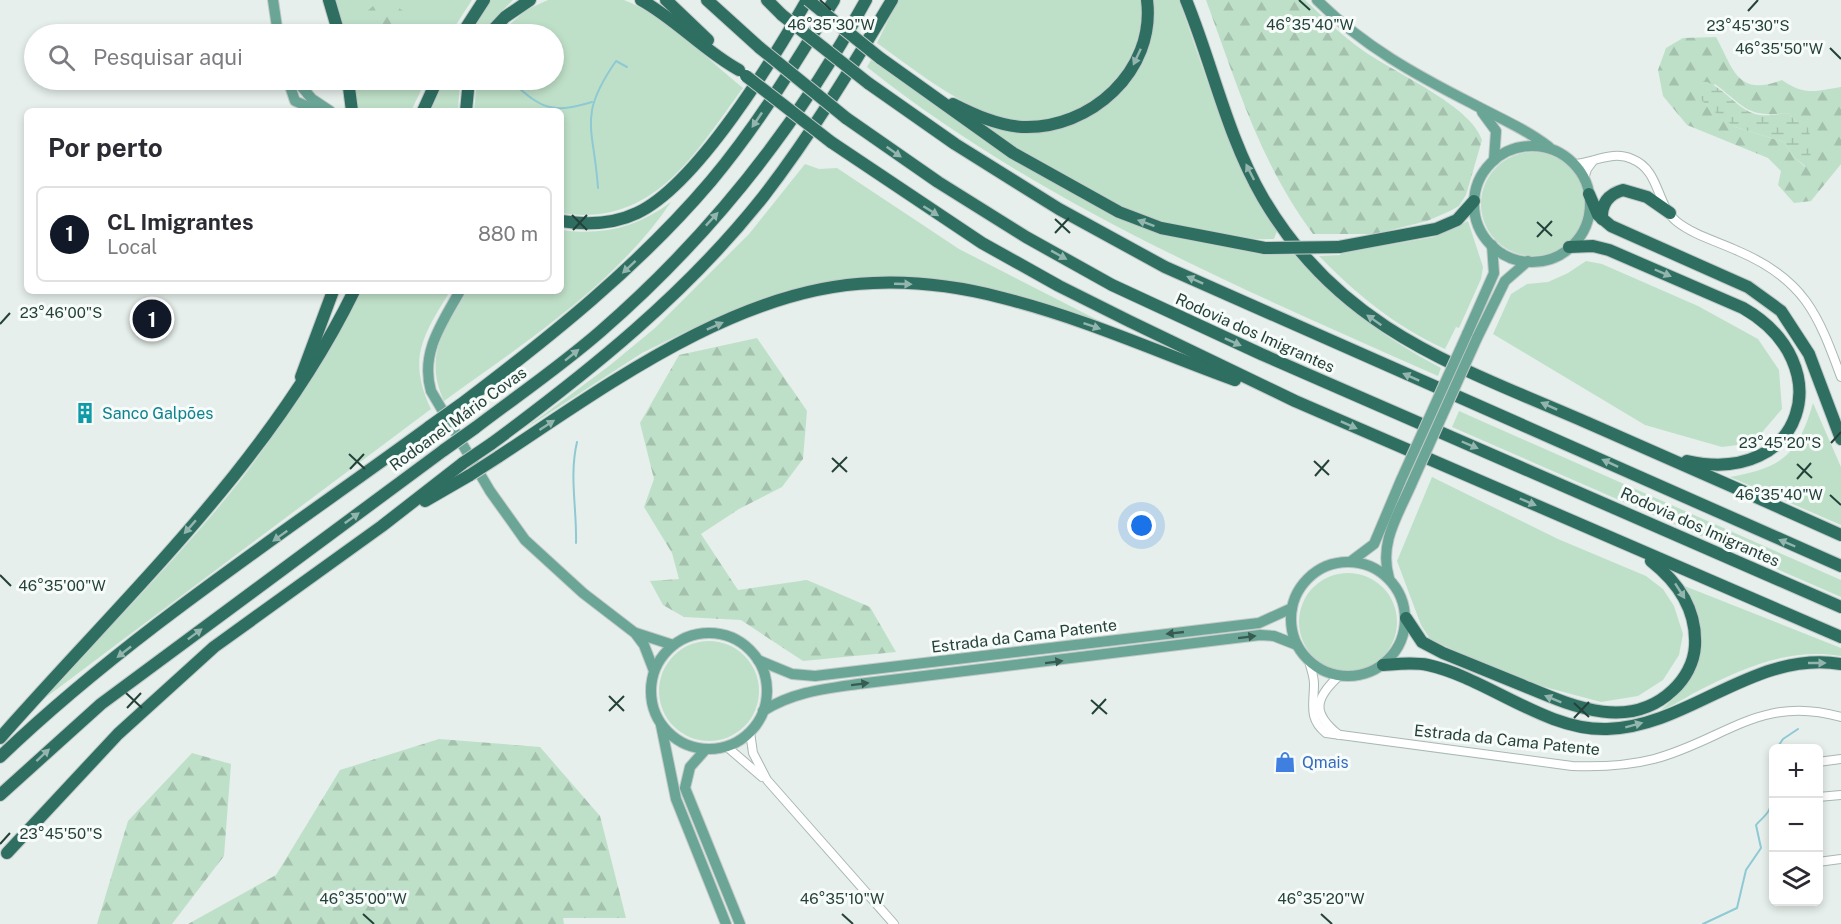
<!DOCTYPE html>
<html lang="pt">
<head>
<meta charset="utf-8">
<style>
  :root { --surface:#fff; --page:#f7f7f7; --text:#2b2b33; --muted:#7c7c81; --line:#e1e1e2; --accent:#111827 }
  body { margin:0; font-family:"Public Sans",sans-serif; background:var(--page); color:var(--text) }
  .controls { position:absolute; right:18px; bottom:18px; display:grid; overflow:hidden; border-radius:9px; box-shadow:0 3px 9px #0003 }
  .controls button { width:54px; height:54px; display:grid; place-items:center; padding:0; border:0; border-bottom:2px solid var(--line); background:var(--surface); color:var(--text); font:30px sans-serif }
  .you { position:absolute; left:1142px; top:526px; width:21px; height:21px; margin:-15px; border:4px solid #fff; border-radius:50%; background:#1a73e8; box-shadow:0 0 0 9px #1a73e833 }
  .badge { display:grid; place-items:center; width:39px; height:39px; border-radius:50%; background:var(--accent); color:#fff; font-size:20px; font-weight:700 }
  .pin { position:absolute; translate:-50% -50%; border:3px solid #fff; box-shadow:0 2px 6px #0006 }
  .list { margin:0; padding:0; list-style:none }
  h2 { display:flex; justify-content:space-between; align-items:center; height:78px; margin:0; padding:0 24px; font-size:26px }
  h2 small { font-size:20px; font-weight:400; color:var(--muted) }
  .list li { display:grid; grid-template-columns:39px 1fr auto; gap:18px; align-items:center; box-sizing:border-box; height:96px; margin:0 12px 12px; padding:0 12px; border:2px solid var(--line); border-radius:9px }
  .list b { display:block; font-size:22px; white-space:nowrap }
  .list p { margin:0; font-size:20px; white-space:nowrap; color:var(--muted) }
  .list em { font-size:20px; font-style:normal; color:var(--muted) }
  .icon { flex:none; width:33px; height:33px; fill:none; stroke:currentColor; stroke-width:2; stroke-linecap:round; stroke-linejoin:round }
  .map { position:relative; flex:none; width:1841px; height:924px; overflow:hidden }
  .search { position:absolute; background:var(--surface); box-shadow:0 3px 9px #0003; left:24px; top:24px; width:540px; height:66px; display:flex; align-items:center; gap:15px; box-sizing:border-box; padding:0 21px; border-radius:33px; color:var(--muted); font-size:22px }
  .panel { position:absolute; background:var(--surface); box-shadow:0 3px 9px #0003; left:24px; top:108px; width:540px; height:186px; border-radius:9px }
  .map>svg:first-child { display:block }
</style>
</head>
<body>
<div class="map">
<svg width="1841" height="924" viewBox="0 0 1841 924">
  <defs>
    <pattern id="forest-firs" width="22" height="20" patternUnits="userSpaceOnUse" patternTransform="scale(1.5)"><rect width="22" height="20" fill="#bfe0c8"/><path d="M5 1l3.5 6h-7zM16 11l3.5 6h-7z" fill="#a4c1ad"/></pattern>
    <pattern id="wetland-marsh" width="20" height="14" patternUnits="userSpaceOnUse" patternTransform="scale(1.5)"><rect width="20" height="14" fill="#bfe0c8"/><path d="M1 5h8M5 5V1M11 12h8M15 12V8" fill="none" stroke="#a4c1ad"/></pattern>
  </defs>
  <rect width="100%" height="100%" fill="#e6efeb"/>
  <g fill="#bfe0c8">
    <path d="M334,0h138l-22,34h-106z"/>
    <path d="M490,0h23l-34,34h-11z"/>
    <path d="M548,0h76c44,17 82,58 119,88 -48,65 -89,140 -182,125v-102h-87l3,-31h77v-46h-55l27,-24z"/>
    <path d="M898,0h243c3,35 -10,67 -36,90 -80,73 -159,2 -228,-47z"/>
    <path d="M1151,0h28c28,79 52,160 98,231l-3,8c-117,4 -222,-66 -316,-128l94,18 79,-53z"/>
    <path d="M871,60l128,89 103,60 172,45 21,1c44,48 89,83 146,113l-3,8c-198,-88 -400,-173 -571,-309z"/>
    <path d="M353,80h73l-15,31 -53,-2z"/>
    <path d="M442,80h18l-2,31h-29z"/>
    <circle cx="1533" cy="204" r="52"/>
    <path d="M805,164l14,5 18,-1 122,81 162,83 -85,-29 -163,-25 -43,3 -45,10 -94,38 -49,24 -119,77 86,-64 46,-38 94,-94z"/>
    <path d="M671,202c-56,83 -147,141 -227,199 -21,-46 1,-71 23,-110h94v-61c41,6 77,-3 110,-28z"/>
    <path d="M1468,221l15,46 -2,12 -22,49 -3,-1 -11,22c-49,-22 -89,-55 -126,-93l21,-1 2,-2 92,-16z"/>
    <path d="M1586,261l16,3 96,42 60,33 21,31 3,39 -29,34 -31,4 -77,-22 -152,-91 18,-40 16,-10 21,-2 20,-9z"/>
    <path d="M359,291h91c-27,45 -43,67 -19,118l-390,292c68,-74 140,-145 202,-224 45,-59 81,-121 116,-186z"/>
    <path d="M1813,403l28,64v58l-111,-48c52,-9 68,-22 83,-74z"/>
    <path d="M1459,411l382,169v17l-389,-170z"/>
    <path d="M1432,477l126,62 88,37 17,13 11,17 9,28 -4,21 -16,25 -25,16 -37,6 -60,-16 -44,-16 -67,-31 -9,-14 -24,-64z"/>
    <circle cx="1348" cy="622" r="49"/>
    <path d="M1682,585l159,63v8c-53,-9 -101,13 -147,37 -11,6 -21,13 -33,17 46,-38 53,-73 21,-125z"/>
    <circle cx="709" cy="691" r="50"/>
  </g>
  <g fill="url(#forest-firs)" fill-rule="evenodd">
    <path d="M1206,0h99c18,17 36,35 56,49 31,23 110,56 121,91l-16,55 -7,11 -9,5 -23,10 -52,13h-62c-54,-73 -76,-150 -107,-234z"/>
    <path d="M381,1c16,2 34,17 38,33h-58c-5,-14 7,-26 20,-33z"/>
    <path d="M1716,37c18,33 21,60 66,43 23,16 33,11 59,7v77l-30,37 -17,2 -16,-18 3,-14 -13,-13 -81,-33 -24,-29 -5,-26 8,-22 17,-10zM1715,84c30,23 32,34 73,29l9,9 8,45 -11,-10 -10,-15 -49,-15 -33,-26z"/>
    <path d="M757,338l50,73 -4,48 -21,28 -43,22 -38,25 37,56 69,-10 63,27 26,45 -93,9 -62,-41 -57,-3 -21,-12 -13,-24 29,-2 -7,-26 -28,-46 10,-28 -14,-56 39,-68z"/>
    <path d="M439,739l101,8 60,69 26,102h-63l1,6h-376l88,-49 64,-105z"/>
    <path d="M192,753l39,11 -7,92 -52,68h-75l31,-103z"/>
  </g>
  <path fill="url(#wetland-marsh)" d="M1704,81c21,6 34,31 56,34 9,1 19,-1 28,-2l9,9h10l6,26 -7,19 -12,-10 -10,-15 -49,-15 -14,-10 -19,-16 -6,-15z"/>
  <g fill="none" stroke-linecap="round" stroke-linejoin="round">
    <g stroke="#8ec9d4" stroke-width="2">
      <path d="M512,82c30,27 40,32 80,20"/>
      <path d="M598,188c-4,-61 -21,-71 18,-127l11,6"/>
      <path d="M576,543c1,-34 -7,-67 1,-101"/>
      <path d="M1777,748l6,-9 15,-10"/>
      <path d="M1703,924l34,-16 9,-38 15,-22 -5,-23c4,-5 11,-10 13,-15 8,-13 1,-40 5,-57"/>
    </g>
    <defs>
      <g id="minor">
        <path d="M1574,164c19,-1 39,-14 58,-5 28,11 24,45 44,62 17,14 43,21 62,30 66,28 80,63 103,126"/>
        <path d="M1584,179l3,-10 6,-8"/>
        <path d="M1309,661c2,8 5,15 5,23 0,20 -6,35 12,49l246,33c28,1 55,0 82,-7 71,-19 106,-65 187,-42"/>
        <path d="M750,732l3,21 14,27 127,144"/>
        <path d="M1339,735c-28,-22 -24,-37 0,-59"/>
        <path d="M726,746l36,31"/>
        <path d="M1818,762l23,-3"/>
        <path d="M1818,797l23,-2"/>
        <path d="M1818,862l23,-3"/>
      </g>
      <g id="major">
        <path d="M273,0l5,34"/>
        <path d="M1317,0c46,46 99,75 156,104 26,14 53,25 76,43"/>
        <path d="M288,80l7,21 23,10"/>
        <path d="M296,80l16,19 18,12"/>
        <path d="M1482,112l14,19 -2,29"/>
        <circle cx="1532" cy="204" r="58"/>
        <path d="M460,291c-18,32 -40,62 -29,100l59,100 35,49 58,53 52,40 9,12 10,26"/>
        <path d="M1467,334l27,-61 -2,-28"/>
        <path d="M1477,338l28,-57 23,-20"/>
        <path d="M1350,562l24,-18 27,-64"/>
        <circle cx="1348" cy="619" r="57"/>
        <path d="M1389,578c-10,-35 8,-61 22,-93"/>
        <circle cx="709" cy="691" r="58"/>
        <path d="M636,633l37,12"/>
        <path d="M758,660l34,14 23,2 444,-53 33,-15"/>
        <path d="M763,711c30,-19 60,-22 95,-27l402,-49 14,1 23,9"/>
        <path d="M661,725l15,74 50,125"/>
        <path d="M706,749l-16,18 -5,21 55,136"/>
      </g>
      <g id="highway">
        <path d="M329,0l10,34"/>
        <path d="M641,0c36,20 63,51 98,70"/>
        <path d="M666,0l42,40"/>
        <path d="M707,0l53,48"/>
        <path d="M767,0l15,15"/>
        <path d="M1186,0c27,66 41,136 77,198 77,132 194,168 325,225 84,37 169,74 253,112"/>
        <path d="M462,34l22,-34"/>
        <path d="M489,34l16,-17 25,-17"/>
        <path d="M880,58l133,95 106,59 42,16 104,20"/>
        <path d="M348,80l4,31"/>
        <path d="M868,83l87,61 104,65 106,58 676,299"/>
        <path d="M953,104c22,11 44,21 69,23 68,3 134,-56 125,-127"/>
        <path d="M423,111l14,-31"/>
        <path d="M466,111l3,-31"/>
        <path d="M846,118l92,64 88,55 86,48 149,69 580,253"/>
        <path d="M831,142l151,101 77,43 70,35 166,80 546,236"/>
        <path d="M1589,194l9,21 13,11 137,61 33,24 28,43 32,85"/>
        <path d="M1602,219c-1,-16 7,-25 21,-29l24,7 23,16"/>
        <path d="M561,221c26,4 53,3 76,-8 60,-28 137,-155 170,-213"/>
        <path d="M1339,247l97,-18 21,-9 17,-19"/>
        <path d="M1569,247l24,-1 16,4 134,58c98,56 61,179 -56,153"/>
        <path d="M301,377l32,-86"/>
        <path d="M460,405c90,-68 178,-138 251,-224 47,-56 85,-119 123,-181"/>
        <path d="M475,428c42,-32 86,-62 126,-97 107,-93 197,-206 265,-331"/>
        <path d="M491,444c99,-73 195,-150 272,-247 48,-62 89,-130 129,-197"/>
        <path d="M498,457c108,-71 241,-170 375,-174 44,-2 88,4 130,15 80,20 155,54 232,82"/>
        <path d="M425,501l45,-26"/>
        <path d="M1406,618l16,24 21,11c27,11 54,22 81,33 48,20 105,46 149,4 12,-11 21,-27 22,-44 2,-36 -16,-63 -44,-85"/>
        <path d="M1383,665c15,-1 30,-3 45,0 59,13 117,66 179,64 82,-2 146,-79 234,-65"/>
        <path d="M0,738c125,-142 270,-275 354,-447"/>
        <path d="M0,757c127,-122 287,-226 429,-330"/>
        <path d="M0,795l101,-91 343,-254"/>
        <path d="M7,853l111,-119 96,-87 168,-121 81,-63"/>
      </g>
    </defs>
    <use href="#minor" stroke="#a8b8b2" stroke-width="10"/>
    <use href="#major" stroke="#c2cac8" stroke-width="12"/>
    <use href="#highway" stroke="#c2cac8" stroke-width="14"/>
    <use href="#minor" stroke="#fff" stroke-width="8"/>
    <use href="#major" stroke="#6aa596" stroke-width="10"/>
    <use href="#highway" stroke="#2f6f62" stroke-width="12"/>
    <defs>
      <g id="major-bridge">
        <path d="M1401,480l66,-146"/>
        <path d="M1411,485l66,-147"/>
      </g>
      <g id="highway-bridge">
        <path d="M808,0l72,58"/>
        <path d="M782,15l86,68"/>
        <path d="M760,48l86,70"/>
        <path d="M746,76l85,66"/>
        <path d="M1265,248l74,-1"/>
        <path d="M429,427l31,-22"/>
        <path d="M444,450l31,-22"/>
        <path d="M463,463l28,-19"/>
        <path d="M470,475l28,-18"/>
      </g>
    </defs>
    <use href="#major-bridge" stroke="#c2cac8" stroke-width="12" stroke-linecap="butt"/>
    <use href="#highway-bridge" stroke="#c2cac8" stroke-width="14" stroke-linecap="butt"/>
    <use href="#major-bridge" stroke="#6aa596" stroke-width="10"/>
    <use href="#highway-bridge" stroke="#2f6f62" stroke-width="12"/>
  </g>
  <defs><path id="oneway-solid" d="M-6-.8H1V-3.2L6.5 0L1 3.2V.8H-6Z" transform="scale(1.5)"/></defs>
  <g fill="#93b5ae">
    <use href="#oneway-solid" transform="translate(1137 57) rotate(115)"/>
    <use href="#oneway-solid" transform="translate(757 120) rotate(124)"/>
    <use href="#oneway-solid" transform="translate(894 152) rotate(35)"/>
    <use href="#oneway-solid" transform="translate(1250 172) rotate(-117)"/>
    <use href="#oneway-solid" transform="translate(931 211) rotate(32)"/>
    <use href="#oneway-solid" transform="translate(712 219) rotate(-47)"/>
    <use href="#oneway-solid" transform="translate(1146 223) rotate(-160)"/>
    <use href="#oneway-solid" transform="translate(1059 255) rotate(29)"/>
    <use href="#oneway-solid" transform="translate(629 267) rotate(137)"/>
    <use href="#oneway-solid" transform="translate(1663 273) rotate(23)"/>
    <use href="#oneway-solid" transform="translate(1195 280) rotate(-156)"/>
    <use href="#oneway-solid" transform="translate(903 284) rotate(2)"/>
    <use href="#oneway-solid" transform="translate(1374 320) rotate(-145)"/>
    <use href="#oneway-solid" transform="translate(715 326) rotate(-24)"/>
    <use href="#oneway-solid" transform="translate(1092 326) rotate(19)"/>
    <use href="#oneway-solid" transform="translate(1233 342) rotate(24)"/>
    <use href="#oneway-solid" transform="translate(572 355) rotate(-39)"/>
    <use href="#oneway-solid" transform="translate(1411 377) rotate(-156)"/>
    <use href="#oneway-solid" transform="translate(1549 406) rotate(-156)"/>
    <use href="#oneway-solid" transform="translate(547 425) rotate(-33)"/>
    <use href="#oneway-solid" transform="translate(1349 425) rotate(24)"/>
    <use href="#oneway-solid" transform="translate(1470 445) rotate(23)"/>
    <use href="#oneway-solid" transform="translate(1610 463) rotate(-155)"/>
    <use href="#oneway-solid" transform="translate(1528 502) rotate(23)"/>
    <use href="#oneway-solid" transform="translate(352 518) rotate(-36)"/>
    <use href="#oneway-solid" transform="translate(190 527) rotate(131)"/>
    <use href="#oneway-solid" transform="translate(280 536) rotate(144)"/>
    <use href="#oneway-solid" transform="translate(1787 543) rotate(-157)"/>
    <use href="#oneway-solid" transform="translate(1680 591) rotate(57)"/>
    <use href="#oneway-solid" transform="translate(195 634) rotate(-37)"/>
    <use href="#oneway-solid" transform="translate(124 652) rotate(142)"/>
    <use href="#oneway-solid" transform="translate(1817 663)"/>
    <use href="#oneway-solid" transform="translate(1553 699) rotate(-158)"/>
    <use href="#oneway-solid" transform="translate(1634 725) rotate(-15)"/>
    <use href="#oneway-solid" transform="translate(43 755) rotate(-43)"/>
  </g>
  <g fill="#365b51">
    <use href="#oneway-solid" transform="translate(1175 633) rotate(174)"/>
    <use href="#oneway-solid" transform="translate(1247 637) rotate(-7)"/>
    <use href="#oneway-solid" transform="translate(1054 662) rotate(-7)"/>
    <use href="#oneway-solid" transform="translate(860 684) rotate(-7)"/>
  </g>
  <path fill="none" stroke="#24423a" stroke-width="2" d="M820,0l11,10M1299,0l11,10M1748,11l10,-11M1830,48l11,11M572,215l15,15M1055,219l15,14M1537,222l15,14M573,230l14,-15M1055,233l14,-15M1537,237l15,-16M0,324l10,-11M1831,443l10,-11M349,454l16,15M832,458l15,14M1314,461l15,14M1797,464l15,14M350,469l14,-15M832,472l15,-15M1315,476l14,-16M1797,479l14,-16M1830,495l11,10M0,575l11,11M126,693l16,15M609,696l15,15M1091,700l16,14M1574,703l15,14M127,708l14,-15M609,711l15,-15M1092,714l14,-15M1574,718l15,-16M0,844l10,-11M363,914l11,10M842,914l11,10M1321,914l11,10"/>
  <defs>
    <symbol id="building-bare" viewBox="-9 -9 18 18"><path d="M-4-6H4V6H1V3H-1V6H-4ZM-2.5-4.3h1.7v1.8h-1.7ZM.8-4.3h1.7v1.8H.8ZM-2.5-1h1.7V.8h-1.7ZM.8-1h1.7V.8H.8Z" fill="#0f9aa8" stroke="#f7fbf9" stroke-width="2.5" paint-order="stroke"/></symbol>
    <symbol id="shop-bare" viewBox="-9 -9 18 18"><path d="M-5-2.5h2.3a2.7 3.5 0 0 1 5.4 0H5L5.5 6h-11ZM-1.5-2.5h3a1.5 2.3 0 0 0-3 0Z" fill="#3f7fe0" stroke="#f7fbf9" stroke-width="2.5" paint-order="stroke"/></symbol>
  </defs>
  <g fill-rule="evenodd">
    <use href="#building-bare" x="70" y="398" width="30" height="30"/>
    <use href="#shop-bare" x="1270" y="747" width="30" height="30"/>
  </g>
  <g text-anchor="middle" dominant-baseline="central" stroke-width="6" stroke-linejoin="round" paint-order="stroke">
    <g font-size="16" fill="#24423a" stroke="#f7fbf9">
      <text transform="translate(1255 333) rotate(24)">Rodovia dos Imigrantes</text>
      <text transform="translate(458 419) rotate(-36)">Rodoanel Mário Covas</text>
      <text transform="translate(1700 527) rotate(24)">Rodovia dos Imigrantes</text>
      <text transform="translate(1024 636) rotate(-7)">Estrada da Cama Patente</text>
      <text transform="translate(1507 740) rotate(6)">Estrada da Cama Patente</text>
    </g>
    <g font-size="16" fill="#0d838f" stroke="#f7fbf9" text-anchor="start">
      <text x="102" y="413">Sanco Galpões</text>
    </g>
    <g font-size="16" fill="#366cbe" stroke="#f7fbf9" text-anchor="start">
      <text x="1302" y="762">Qmais</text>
    </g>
  </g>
  <g font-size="15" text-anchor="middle" fill="#24423a" stroke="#f7fbf9" stroke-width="6" stroke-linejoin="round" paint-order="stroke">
    <text x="831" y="30">46°35'30"W</text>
    <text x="1310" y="30">46°35'40"W</text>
    <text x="1748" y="31">23°45'30"S</text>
    <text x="1779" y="54">46°35'50"W</text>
    <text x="61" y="318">23°46'00"S</text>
    <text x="1780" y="448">23°45'20"S</text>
    <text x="1779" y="500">46°35'40"W</text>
    <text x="62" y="591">46°35'00"W</text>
    <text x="61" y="839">23°45'50"S</text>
    <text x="363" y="904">46°35'00"W</text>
    <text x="842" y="904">46°35'10"W</text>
    <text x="1321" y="904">46°35'20"W</text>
  </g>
</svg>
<div class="controls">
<button>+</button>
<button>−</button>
<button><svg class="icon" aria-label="layers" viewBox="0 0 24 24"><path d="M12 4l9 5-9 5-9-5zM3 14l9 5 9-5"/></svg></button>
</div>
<div class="you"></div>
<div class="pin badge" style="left:152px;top:319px">1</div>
<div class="search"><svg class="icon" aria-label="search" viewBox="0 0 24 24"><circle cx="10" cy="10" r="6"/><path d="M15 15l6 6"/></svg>Pesquisar aqui</div>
<section class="panel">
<h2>Por perto<small></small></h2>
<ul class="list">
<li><span class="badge">1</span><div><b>CL Imigrantes</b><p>Local</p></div><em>880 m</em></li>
</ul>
</section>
</div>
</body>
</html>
